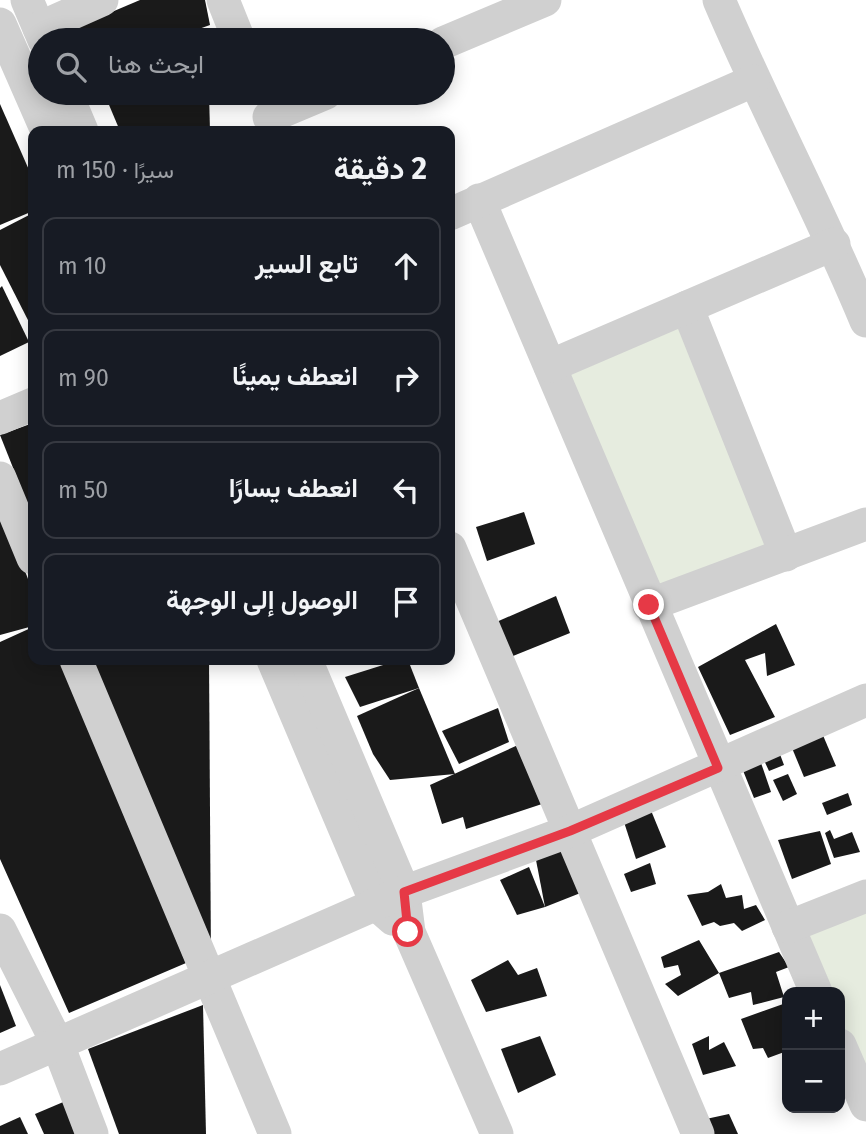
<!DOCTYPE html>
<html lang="ar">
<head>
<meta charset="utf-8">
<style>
  :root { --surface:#171b24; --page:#242831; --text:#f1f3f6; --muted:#9ea1a6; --line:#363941 }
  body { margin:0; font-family:"Fira Sans",Vazirmatn,sans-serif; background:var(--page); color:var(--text); direction:rtl }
  .controls { position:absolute; right:21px; bottom:21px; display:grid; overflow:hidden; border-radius:14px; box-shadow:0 4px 18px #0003 }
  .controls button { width:63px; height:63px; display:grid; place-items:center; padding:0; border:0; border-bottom:2px solid var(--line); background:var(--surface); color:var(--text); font:35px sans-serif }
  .stop { position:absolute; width:21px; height:21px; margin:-16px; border:5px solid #e63946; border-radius:50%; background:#fff }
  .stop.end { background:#e63946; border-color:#fff; box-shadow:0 2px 7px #0008 }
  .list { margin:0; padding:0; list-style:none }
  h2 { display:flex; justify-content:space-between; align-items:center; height:91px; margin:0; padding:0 28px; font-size:30px }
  h2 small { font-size:23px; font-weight:400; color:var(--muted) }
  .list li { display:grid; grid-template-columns:46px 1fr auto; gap:21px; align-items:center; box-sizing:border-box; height:98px; margin:0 14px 14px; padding:0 14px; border:2px solid var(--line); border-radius:14px }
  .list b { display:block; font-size:26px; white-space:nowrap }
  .list em { font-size:23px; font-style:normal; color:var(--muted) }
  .icon { flex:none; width:38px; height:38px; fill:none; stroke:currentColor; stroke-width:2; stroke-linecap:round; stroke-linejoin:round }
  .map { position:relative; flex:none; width:866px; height:1134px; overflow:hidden; direction:ltr }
  .search { position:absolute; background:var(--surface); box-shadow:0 4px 18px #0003; left:28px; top:28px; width:427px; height:77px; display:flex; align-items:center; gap:18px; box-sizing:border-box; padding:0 24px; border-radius:38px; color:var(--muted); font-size:26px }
  .panel { position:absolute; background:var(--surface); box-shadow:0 4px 18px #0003; left:28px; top:126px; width:427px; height:539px; border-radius:14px; direction:rtl }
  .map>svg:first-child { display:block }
</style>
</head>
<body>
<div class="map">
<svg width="866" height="1134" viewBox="0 0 866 1134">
  <rect width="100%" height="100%" fill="#fff"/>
  <g fill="#e6ecdf">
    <path d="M687,308l99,247 -136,50 -99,-239z"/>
    <path d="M866,896v209l-26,-60v-53h-23l-29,-65z"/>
  </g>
  <g fill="#1a1a1a">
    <path d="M140,0h65l5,25 -42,15h-88l-6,-12z"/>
    <path d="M104,93h105l1,38h-90z"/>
    <path d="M0,104l33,75v32l-33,14z"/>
    <path d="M33,213v117l-33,-65v-35z"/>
    <path d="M2,286l27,56 -29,14v-68z"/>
    <path d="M33,423v95l-33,-83z"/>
    <path d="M0,506l33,86v34l-33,9z"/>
    <path d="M524,512l11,32 -48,17 -11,-34z"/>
    <path d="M556,596l14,37 -57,23 -19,-33z"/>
    <path d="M776,624l19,41 -28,11 -2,-23 -20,7 30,57 -45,18 -32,-68z"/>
    <path d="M33,627v33h27l126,303 -117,50 -69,-154v-217z"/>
    <path d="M90,660h119l2,302z"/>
    <path d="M399,660h9l11,28 -59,19 -15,-30z"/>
    <path d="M419,688l36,86 -65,6 -17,-26 -16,-38z"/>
    <path d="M498,708l11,34 -50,22 -17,-33z"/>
    <path d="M822,733l14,33 -32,11 -12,-29z"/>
    <path d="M518,745l27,58 -79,26 -3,-12 -21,7 -12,-39z"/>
    <path d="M778,749l6,16 -15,6 -7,-15z"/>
    <path d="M760,760l11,32 -17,6 -12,-30z"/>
    <path d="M788,774l9,20 -14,7 -10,-21z"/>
    <path d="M848,793l4,12 -25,10 -5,-12z"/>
    <path d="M650,808l16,39 -30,12 -13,-40z"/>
    <path d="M830,830l4,9 18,-7 8,20 -26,6 -9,-25z"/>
    <path d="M820,831l11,33 -39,15 -14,-39z"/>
    <path d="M561,849l22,43 -38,15 -9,-47z"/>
    <path d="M650,863l6,21 -25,8 -7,-18z"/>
    <path d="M529,867l16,40 -28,8 -17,-35z"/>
    <path d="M721,884l5,14 16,-3 2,14 12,-4 9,15 -23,11 -8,-8 -14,3 -6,-4 -12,4 -15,-31 21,-3z"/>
    <path d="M699,940l20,33 -41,23 -13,-12 16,-9 -3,-10 -14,3 -3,-11z"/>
    <path d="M779,952l10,15 -13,5 8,25 -31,8 -2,-13 -22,6 -10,-25z"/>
    <path d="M508,960l10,15 19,-7 10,28 -61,16 -15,-32z"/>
    <path d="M0,985l16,41 -16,7z"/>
    <path d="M786,1003l1,48 -19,7 -5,-10 -10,1 -12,-30z"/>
    <path d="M203,1005l3,129h-87l-31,-85z"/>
    <path d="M540,1036l16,39 -38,18 -17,-44z"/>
    <path d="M709,1036v14l15,-8 12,24 -33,9 -11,-31z"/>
    <path d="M68,1100l15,34h-39l-9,-20z"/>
    <path d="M729,1114l9,20h-24l-8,-15z"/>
    <path d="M20,1117l8,17h-28v-8z"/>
  </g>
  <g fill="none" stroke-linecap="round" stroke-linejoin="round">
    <g stroke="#d0d0d0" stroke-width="33">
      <path d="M27,0l17,40"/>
      <path d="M223,0l16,40"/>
      <path d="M719,0c46,108 102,212 147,321"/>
      <path d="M0,24l47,107"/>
      <path d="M39,28l63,-28"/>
      <path d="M443,43l102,-43"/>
      <path d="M66,93l16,38"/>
      <path d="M269,117l57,-24"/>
      <path d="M479,200l337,792"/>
      <path d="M450,214l303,-133"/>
      <path d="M687,307l99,248"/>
      <path d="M550,366l284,-122"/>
      <path d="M0,418l33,-14"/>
      <path d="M0,478l33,80"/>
      <path d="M450,548l248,586"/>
      <path d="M649,605l217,-81"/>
      <path d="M76,660l199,474"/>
      <path d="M273,660l104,245 16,14"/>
      <path d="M306,660l98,232 5,40 88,202"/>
      <path d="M788,927l78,-31"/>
      <path d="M0,930l58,115 34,89"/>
      <path d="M840,1045l26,60"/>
      <path d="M0,1069l404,-177 166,-61 296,-131"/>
    </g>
  </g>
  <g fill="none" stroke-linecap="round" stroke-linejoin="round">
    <path stroke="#e63946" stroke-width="9" d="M408,932l-4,-40 166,-61 148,-63 -69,-163"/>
  </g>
</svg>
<div class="controls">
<button>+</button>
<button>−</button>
</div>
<div class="stop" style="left:408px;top:932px"></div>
<div class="stop end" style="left:649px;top:605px"></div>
<div class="search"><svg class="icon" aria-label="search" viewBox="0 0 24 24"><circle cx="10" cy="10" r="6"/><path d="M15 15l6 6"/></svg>ابحث هنا</div>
<section class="panel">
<h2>2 دقيقة<small>سيرًا · 150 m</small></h2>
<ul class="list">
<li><svg class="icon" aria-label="ahead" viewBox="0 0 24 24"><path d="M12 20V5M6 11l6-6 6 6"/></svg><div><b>تابع السير</b></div><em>10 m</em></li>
<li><svg class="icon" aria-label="right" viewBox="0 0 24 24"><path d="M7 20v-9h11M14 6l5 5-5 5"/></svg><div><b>انعطف يمينًا</b></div><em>90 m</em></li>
<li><svg class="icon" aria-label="left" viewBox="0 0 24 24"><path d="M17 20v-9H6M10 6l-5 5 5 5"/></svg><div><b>انعطف يسارًا</b></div><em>50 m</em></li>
<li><svg class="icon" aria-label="arrive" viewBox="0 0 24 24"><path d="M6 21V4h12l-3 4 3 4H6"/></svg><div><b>الوصول إلى الوجهة</b></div></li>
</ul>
</section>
</div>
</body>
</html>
